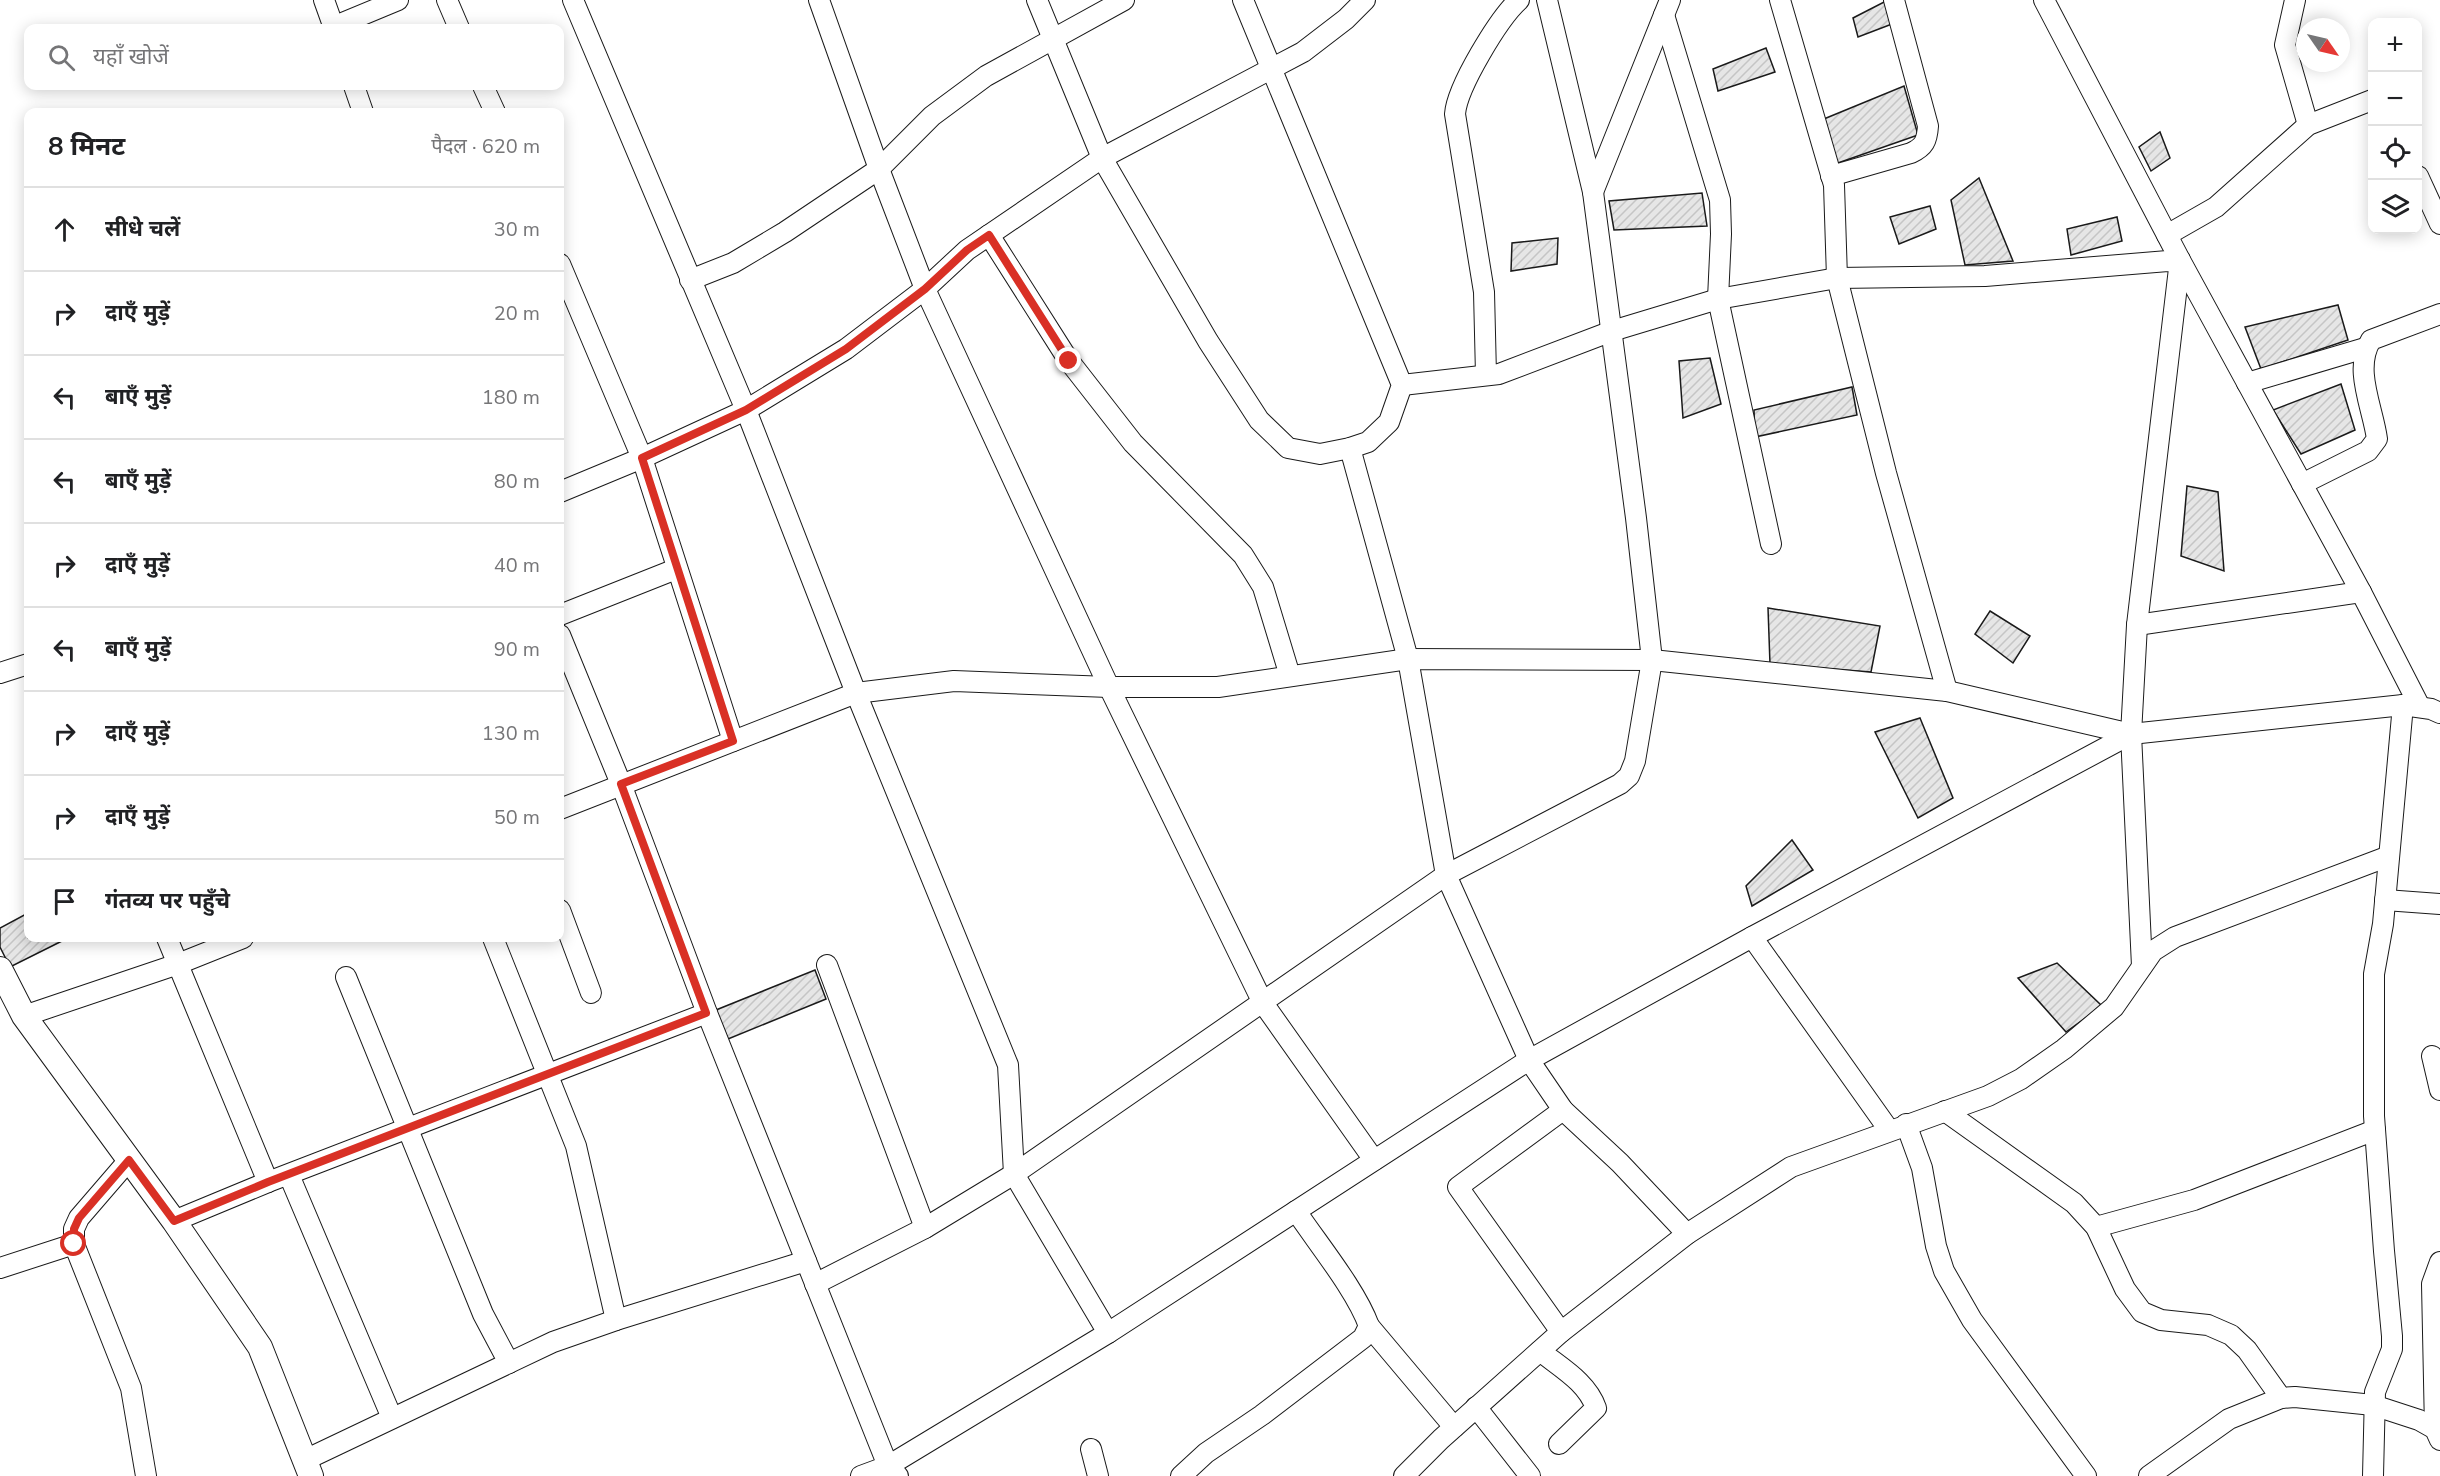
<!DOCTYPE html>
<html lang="hi">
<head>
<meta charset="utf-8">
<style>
  :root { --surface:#fff; --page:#f2f2f2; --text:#202124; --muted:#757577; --line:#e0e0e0 }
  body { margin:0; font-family:"Nunito Sans","Noto Sans Devanagari",sans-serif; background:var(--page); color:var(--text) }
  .controls { position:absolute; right:18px; top:18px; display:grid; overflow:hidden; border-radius:12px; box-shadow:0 3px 15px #0003 }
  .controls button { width:54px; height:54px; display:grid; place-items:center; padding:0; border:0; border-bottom:2px solid var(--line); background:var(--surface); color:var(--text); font:30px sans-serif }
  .compass { position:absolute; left:2296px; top:18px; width:54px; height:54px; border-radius:50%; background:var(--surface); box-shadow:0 3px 15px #0003; rotate:124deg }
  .stop { position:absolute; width:18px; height:18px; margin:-14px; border:4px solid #d93025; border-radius:50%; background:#fff }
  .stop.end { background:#d93025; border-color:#fff; box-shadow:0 2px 6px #0008 }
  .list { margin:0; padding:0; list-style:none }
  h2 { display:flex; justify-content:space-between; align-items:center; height:78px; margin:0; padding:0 24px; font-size:26px }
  h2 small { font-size:20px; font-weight:400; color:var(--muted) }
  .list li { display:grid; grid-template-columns:39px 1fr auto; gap:18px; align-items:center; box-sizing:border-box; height:84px; padding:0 24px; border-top:2px solid var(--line) }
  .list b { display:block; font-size:22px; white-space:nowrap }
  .list em { font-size:20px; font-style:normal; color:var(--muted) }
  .icon { flex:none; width:33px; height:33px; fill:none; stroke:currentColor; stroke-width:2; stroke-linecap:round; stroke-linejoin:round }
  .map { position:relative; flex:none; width:2440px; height:1476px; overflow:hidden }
  .search { position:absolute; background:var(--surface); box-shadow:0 3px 15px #0003; left:24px; top:24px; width:540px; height:66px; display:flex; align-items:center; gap:15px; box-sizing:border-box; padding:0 21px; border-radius:12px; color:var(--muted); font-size:22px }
  .panel { position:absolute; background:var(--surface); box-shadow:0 3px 15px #0003; left:24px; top:108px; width:540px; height:834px; border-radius:12px }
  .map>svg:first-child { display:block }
</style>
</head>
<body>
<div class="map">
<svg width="2440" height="1476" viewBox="0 0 2440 1476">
  <defs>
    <pattern id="building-hatch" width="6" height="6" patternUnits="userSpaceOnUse" patternTransform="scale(1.5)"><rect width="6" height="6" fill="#e6e6e6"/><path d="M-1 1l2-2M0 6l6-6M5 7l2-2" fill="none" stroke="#c5c5c5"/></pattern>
  </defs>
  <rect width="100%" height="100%" fill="#fff"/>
  <g fill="url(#building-hatch)" stroke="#1a1a1a" stroke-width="1.5">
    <path d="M1886,1l6,23 -34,13 -5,-19z"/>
    <path d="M1766,48l9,24 -57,19 -5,-22z"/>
    <path d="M1904,86l14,49 -83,29 -16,-43z"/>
    <path d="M2160,132l10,26 -19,13 -12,-24z"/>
    <path d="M1979,178l34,83 -48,4 -14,-65z"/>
    <path d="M1702,193l5,33 -93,4 -5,-29z"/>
    <path d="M1930,206l6,23 -37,15 -9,-27z"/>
    <path d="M2117,217l5,24 -51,14 -4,-26z"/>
    <path d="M1558,238l-1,26 -46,7 1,-28z"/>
    <path d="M2338,305l10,35 -87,29 -16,-42z"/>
    <path d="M1710,358l11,46 -38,14 -4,-57z"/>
    <path d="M2341,384l14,46 -54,24 -28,-44z"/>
    <path d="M1852,387l5,28 -102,22 -1,-27z"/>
    <path d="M2187,486l31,6 6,79 -43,-15z"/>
    <path d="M1768,608l112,18 -9,46 -101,-8z"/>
    <path d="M1990,611l40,25 -17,27 -38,-29z"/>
    <path d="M1920,718l33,80 -35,20 -43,-86z"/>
    <path d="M1792,840l21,30 -61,36 -6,-20z"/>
    <path d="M28,913v25h40l-58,29 -10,-20v-19z"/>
    <path d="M2057,963l45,43 -36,26 -48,-54z"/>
    <path d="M815,970l11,29 -98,40 -12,-29z"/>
  </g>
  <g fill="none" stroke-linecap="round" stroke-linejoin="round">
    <defs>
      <g id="minor">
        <path d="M324,0l10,28"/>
        <path d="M447,0l12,28"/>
        <path d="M573,0l173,410 110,283 152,372 6,109 94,159"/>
        <path d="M819,0l60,169 46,120 184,398 154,316 111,157"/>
        <path d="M1037,0l65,158 106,183 51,79 29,28 32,6 30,-6 18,-6 21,-20 13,-37 -159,-385"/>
        <path d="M1780,0l54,185 3,93 49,195 61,218"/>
        <path d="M2044,0l136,260 181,332 59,115"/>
        <path d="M2295,0l-10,45 23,80"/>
        <path d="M1664,15l56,185 1,34 -3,65 53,245"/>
        <path d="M333,27l65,-27"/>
        <path d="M354,86l9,26"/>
        <path d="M483,86l12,26"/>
        <path d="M1831,176l80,-23c13,-6 16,-12 17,-27l-34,-126"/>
        <path d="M2418,176l22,48"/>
        <path d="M1593,192l77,-192"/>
        <path d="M989,235l80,126 64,82 110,112 20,32 27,89"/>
        <path d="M2167,235l49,-28 92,-82 64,-25"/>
        <path d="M560,264l82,194 91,283"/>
        <path d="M690,280l43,-17 52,-31 94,-63 53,-53 54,-40 138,-76"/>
        <path d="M1486,375l-2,-83 -29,-178c2,-27 44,-96 64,-114"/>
        <path d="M2247,383l118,-35"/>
        <path d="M1402,385l97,-11 113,-43 106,-32 119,-21 148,-2 195,-16 -43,365 -6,109 11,232"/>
        <path d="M1350,448l58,211 38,216 83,185 34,50 57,53 67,71"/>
        <path d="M2302,484l66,-33 9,-12c-4,-31 -24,-70 -6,-99l69,-26"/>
        <path d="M560,492l82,-34 104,-48 100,-61 79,-60 42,-39 135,-92 201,-106 43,-33 19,-19"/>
        <path d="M560,615l116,-46"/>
        <path d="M2137,625l224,-33"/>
        <path d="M560,635l61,149 86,229 181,453 10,10"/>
        <path d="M0,673l28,-9"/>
        <path d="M560,809l296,-116 98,-12 155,6h109l190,-28 244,1 295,31 184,43 272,-29 28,4 9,4"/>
        <path d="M2385,900l55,4"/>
        <path d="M560,910l31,83"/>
        <path d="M1752,937l137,193"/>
        <path d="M167,938l101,244"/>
        <path d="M493,938l83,208 40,174"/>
        <path d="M827,965l98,263"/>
        <path d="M346,977l137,337 26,49"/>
        <path d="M24,1016l154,-52 65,-26"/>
        <path d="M2432,1056l8,34"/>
        <path d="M1945,1111l129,92 22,24 29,62 17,23 19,8 47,5 23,10 16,15 34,48"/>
        <path d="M1906,1124l16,44 14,78 8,25 28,49 114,156"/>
        <path d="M129,1160l-50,58 -5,11v15l57,144 15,88"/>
        <path d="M289,1175l103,243"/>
        <path d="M174,1221l94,-39 439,-169"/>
        <path d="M2096,1227l98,-27 181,-70"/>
        <path d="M0,1268l74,-24"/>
        <path d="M815,1284l110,-56 89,-54 432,-299 174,-91 9,-8 6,-15 17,-101 -16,-142 -43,-326 -46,-192"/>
        <path d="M1369,1326l85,101"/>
        <path d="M1561,1332l-103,-145 105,-77"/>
        <path d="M1540,1351c21,17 47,31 56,57l-37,36"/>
        <path d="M1476,1407l54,69"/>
        <path d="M2435,1429l-3,-145 8,-22"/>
        <path d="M1091,1449l7,27"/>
        <path d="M305,1460l248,-118 63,-22 190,-59"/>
        <path d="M861,1476l27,-10 220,-133 421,-273 223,-123 379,-203"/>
        <path d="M1181,1476l25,-23 56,-38 101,-77 6,-12c-13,-36 -51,-82 -73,-115"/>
        <path d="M1404,1476l37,-37 120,-107 126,-98 104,-67 197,-71 33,-17 43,-30 50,-42 39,-56 22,-14 214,-81"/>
        <path d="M2149,1476l80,-57 52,-21 14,-1 78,8 46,15 16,9 5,11"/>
        <path d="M2373,1476l2,-84 17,-43v-13l-8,-85 -10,-135v-142l9,-50 20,-219"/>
      </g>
      <path id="tertiary" d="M0,969l24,47 150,205 86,126 51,129"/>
    </defs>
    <use href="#minor" stroke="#1a1a1a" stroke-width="22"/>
    <use href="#tertiary" stroke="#1a1a1a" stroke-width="26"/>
    <use href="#minor" stroke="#fff" stroke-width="20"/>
    <use href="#tertiary" stroke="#fff" stroke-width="24"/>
  </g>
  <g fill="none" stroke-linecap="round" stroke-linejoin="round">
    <path stroke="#d93025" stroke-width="8" d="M74,1244v-15l5,-11 50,-58 45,61 94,-39 438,-169 -85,-229 112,-43 -91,-283 104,-48 100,-61 79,-60 42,-39 22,-15 80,126"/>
  </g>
</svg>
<div class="controls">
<button>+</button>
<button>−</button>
<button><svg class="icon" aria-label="locate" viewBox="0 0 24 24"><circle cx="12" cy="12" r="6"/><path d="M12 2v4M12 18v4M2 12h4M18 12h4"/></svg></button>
<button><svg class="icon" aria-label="layers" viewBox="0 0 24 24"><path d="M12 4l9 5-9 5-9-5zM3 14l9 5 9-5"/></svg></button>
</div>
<svg class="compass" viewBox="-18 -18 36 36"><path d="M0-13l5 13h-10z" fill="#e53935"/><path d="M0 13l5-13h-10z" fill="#757577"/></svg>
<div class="stop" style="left:74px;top:1244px"></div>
<div class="stop end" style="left:1069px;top:361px"></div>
<div class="search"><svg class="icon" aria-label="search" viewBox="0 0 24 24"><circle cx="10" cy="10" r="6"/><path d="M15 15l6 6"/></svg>यहाँ खोजें</div>
<section class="panel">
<h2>8 मिनट<small>पैदल · 620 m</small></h2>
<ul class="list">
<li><svg class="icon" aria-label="ahead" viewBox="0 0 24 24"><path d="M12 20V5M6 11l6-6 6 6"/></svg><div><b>सीधे चलें</b></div><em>30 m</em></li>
<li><svg class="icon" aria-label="right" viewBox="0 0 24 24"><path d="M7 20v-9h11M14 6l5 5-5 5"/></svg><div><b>दाएँ मुड़ें</b></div><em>20 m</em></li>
<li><svg class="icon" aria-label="left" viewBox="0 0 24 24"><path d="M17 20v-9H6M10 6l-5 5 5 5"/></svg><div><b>बाएँ मुड़ें</b></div><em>180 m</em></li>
<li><svg class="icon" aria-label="left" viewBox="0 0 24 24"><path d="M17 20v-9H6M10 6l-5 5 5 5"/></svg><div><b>बाएँ मुड़ें</b></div><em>80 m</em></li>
<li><svg class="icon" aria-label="right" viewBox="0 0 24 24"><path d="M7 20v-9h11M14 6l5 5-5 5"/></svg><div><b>दाएँ मुड़ें</b></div><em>40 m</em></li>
<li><svg class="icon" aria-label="left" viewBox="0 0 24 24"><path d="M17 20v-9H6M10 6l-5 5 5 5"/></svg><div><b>बाएँ मुड़ें</b></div><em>90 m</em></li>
<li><svg class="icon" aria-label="right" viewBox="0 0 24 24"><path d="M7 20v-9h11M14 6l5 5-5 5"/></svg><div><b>दाएँ मुड़ें</b></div><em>130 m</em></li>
<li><svg class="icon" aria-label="right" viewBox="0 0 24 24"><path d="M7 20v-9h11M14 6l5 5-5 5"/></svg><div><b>दाएँ मुड़ें</b></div><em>50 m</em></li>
<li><svg class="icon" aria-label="arrive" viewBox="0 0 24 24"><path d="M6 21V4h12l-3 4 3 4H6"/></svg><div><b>गंतव्य पर पहुँचे</b></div></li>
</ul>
</section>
</div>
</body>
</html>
